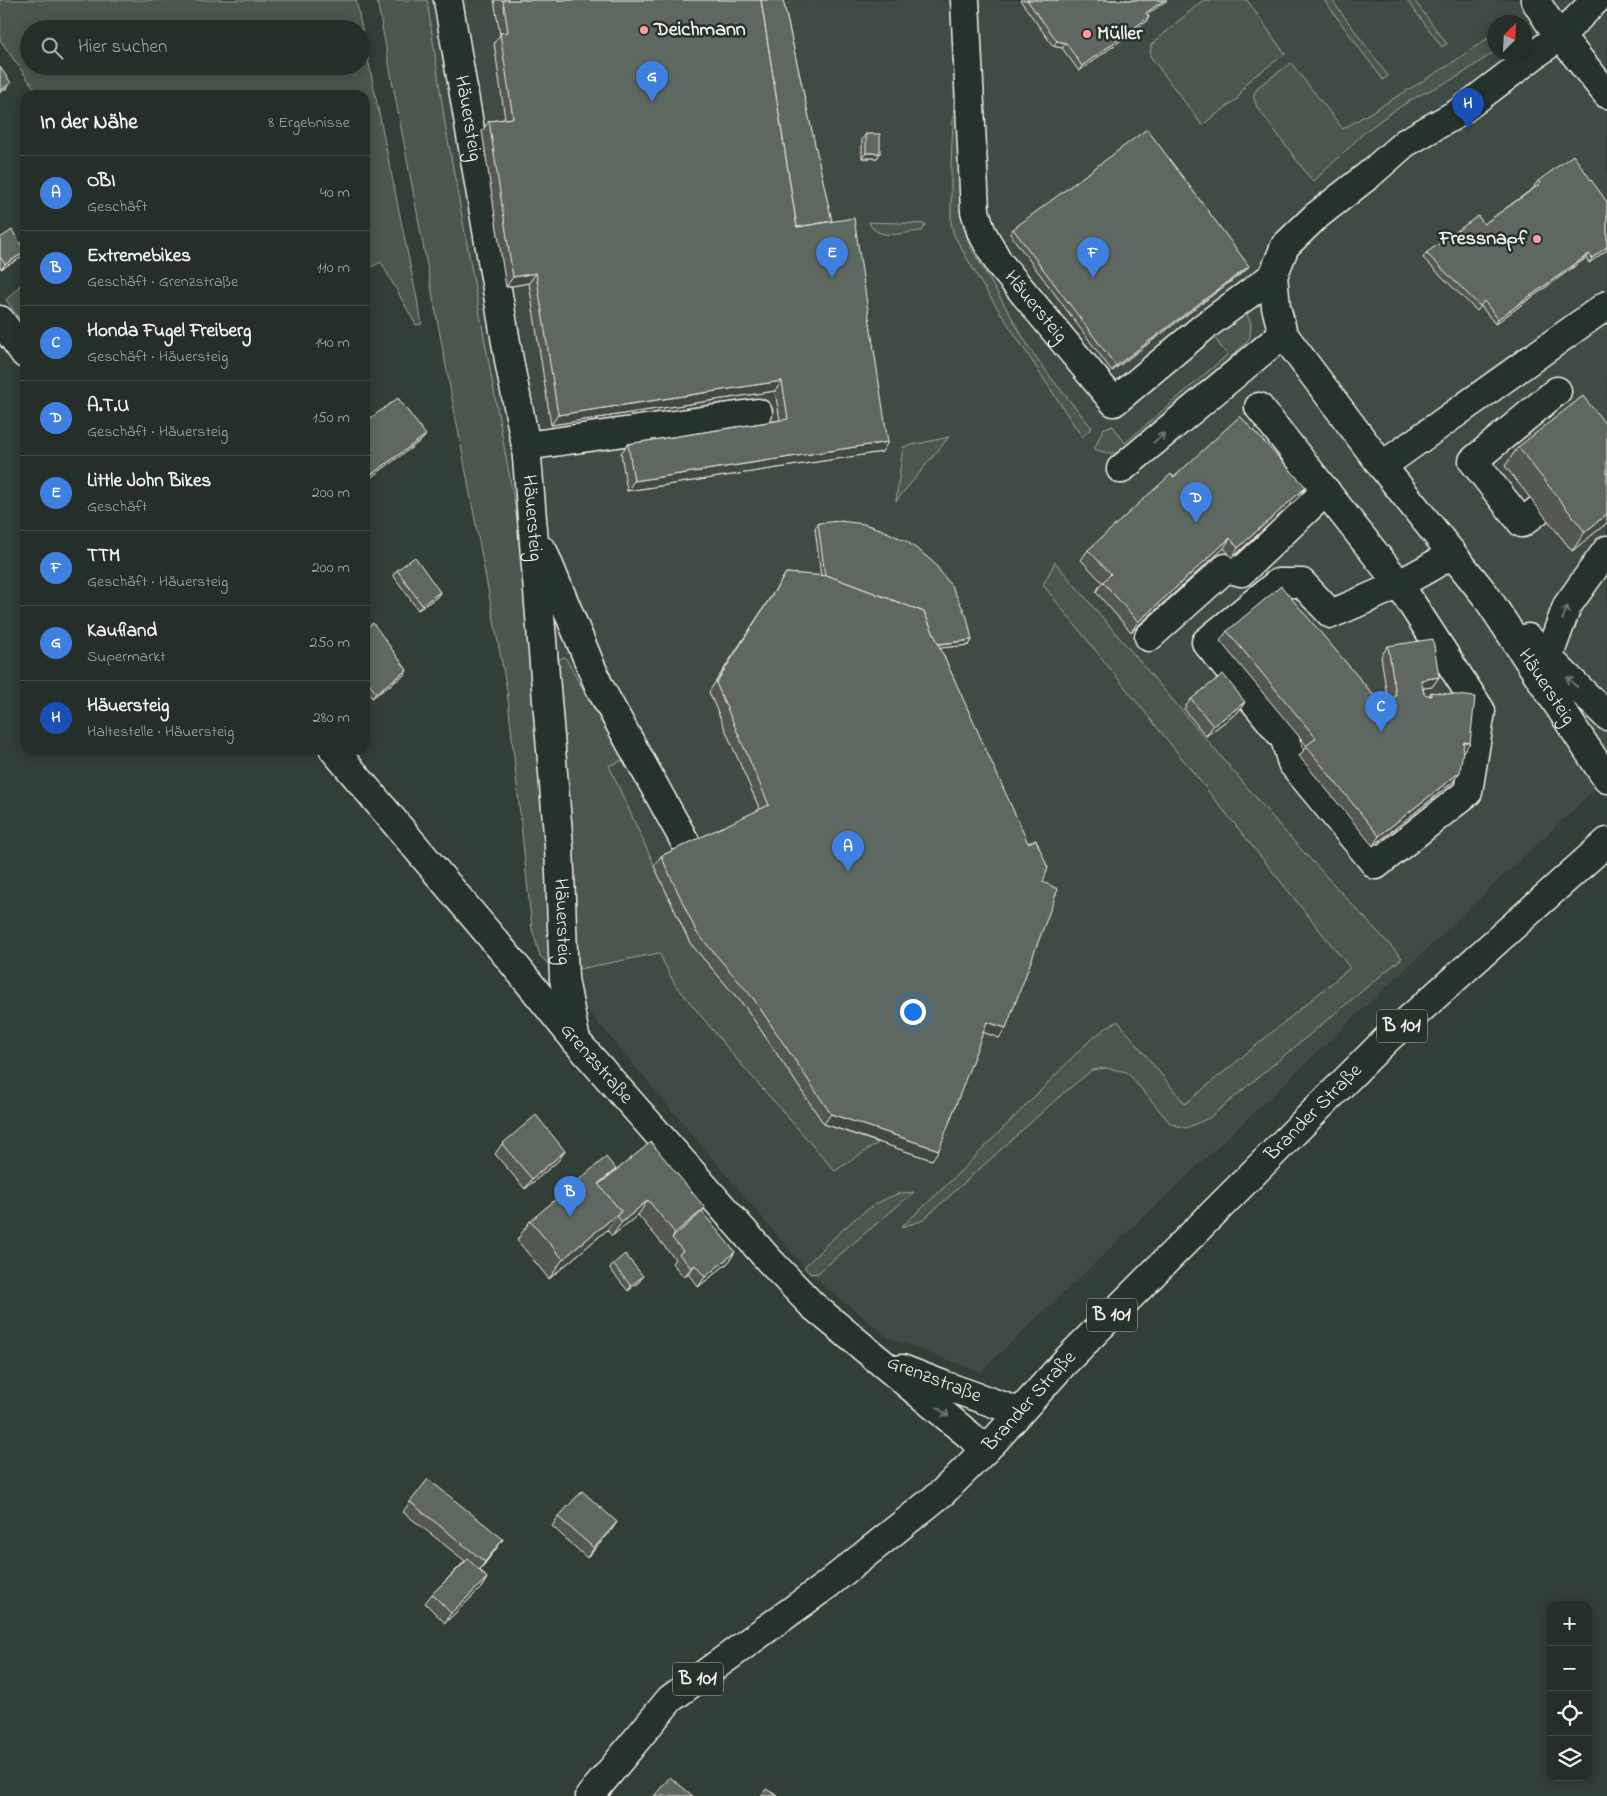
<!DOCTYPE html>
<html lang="de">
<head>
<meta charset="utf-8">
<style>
  :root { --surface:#262e2a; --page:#323a36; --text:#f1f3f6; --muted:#a4a8a8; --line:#424a47; --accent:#8c9099 }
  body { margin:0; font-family:"Indie Flower",sans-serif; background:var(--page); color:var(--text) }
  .controls { position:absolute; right:15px; bottom:15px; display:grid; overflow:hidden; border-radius:10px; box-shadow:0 2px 12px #0003 }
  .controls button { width:45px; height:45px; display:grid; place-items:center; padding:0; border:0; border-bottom:1px solid var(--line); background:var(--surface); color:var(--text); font:25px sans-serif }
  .compass { position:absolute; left:1487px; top:15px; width:45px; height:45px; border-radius:50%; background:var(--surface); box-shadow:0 2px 12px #0003; rotate:24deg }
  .you { position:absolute; left:912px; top:1011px; width:18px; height:18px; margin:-12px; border:4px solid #fff; border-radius:50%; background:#1a73e8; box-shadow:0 0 0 8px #1a73e833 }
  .badge { display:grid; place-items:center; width:32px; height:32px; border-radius:50%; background:var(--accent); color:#fff; font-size:16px; font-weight:700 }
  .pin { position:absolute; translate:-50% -41px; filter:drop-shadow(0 1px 2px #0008) }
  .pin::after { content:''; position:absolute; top:26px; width:18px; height:15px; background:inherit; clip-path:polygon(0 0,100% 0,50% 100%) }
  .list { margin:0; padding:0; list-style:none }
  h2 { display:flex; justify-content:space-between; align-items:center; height:65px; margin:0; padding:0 20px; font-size:21px }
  h2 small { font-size:16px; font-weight:400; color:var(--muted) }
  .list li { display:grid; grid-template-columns:32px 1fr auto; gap:15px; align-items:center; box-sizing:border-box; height:75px; padding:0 20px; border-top:1px solid var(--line) }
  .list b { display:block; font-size:19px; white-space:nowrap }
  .list p { margin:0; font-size:16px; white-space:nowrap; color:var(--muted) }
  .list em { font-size:16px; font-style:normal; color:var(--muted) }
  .icon { flex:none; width:28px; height:28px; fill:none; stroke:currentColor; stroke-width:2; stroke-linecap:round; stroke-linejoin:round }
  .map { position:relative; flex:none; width:1607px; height:1796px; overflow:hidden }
  .search { position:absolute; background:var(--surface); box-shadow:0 2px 12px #0003; left:20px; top:20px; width:350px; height:55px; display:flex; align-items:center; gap:12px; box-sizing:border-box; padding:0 18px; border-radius:28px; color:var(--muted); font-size:19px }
  .panel { position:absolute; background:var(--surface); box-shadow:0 2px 12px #0003; left:20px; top:90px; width:350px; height:665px; border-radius:15px }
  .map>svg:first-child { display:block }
</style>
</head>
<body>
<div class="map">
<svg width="1607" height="1796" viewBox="0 0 1607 1796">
  <rect width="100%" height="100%" fill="#323e38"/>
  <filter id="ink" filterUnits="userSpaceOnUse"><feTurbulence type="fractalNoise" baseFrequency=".02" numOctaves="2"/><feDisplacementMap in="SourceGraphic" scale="10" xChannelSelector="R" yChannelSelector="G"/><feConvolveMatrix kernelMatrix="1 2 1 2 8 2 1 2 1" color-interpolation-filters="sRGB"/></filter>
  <g filter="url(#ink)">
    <path fill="#404b44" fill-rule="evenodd" d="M427,0h1180v778l-627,594 -91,-34 -79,-64 -260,-308 -105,-842zM1494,22h30v30h-30z"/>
    <g fill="#4c564f" stroke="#a0a49c" fill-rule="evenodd">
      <path d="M0,0h356l66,324 -6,1 -35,-63 -16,8v-175h-326l-39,-55zM29,29h332v37h-332z"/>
      <path d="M377,0h50l18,124 98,535 7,307 -10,-10 -8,-27 -25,-239z"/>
      <path d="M1203,0h44l38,54 -37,27 -11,18 -35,26 -52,-69 1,-11z"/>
      <path d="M1324,0h8l56,76 -5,4z"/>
      <path d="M1407,0h7l33,44 -5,3z"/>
      <path d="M1494,34v18l-35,24 -47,23 -27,18 -20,15 -52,50 -56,-75 -4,-11 5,-9 33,-24 52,66 103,-62z"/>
      <path d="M956,57l8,169 5,18 61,105 22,30 40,49 -10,9 -101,-154 -27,-48 -3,-11v-60z"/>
      <path d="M869,222l57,2 -4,7c-18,1 -46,11 -53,-9z"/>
      <path d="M25,280v46l-19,-26z"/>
      <path d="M1246,313l5,10 -1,15 -39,39 -89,76h-15l-13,-4 10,-21 9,-2 12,17 102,-88 -13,-18z"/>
      <path d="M949,437l-53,64 7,-54z"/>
      <path d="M1055,562l232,272 115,124 -193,160 -23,10 -15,-4 -44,-52 -21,-4 -14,2 -32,26 -138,125 -21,6c49,-43 94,-91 140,-137 22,-22 49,-55 77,-69l67,83 165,-136 -307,-383z"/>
      <path d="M565,657l58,103 -14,6 81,177 56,65 78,116 54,19 -43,28 -101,-115 -60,-73 -15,-30 -80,16 -23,-252 2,-58z"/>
      <path d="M914,1192l-96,81 -8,1 -6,-7c25,-24 58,-61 91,-72 6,-3 13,-2 19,-3z"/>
    </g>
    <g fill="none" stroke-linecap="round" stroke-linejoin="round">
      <defs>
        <g id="minor">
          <path id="s1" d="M448,0l62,366 16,80 33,400 5,133 12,62"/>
          <path id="s2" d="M965,0l10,211 6,20 18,32 115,139 91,-76 68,-50"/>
          <path d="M1535,0l14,22 58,72"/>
          <path id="s3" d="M1596,0l-35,35 -103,78 -53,30 -35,31 -55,43 -30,29 -12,30 3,31 7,27 99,132 104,130 121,183"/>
          <path d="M0,320l25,34"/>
          <path d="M1557,391l-84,70 49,62 85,-68"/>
          <path d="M1259,407l140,177 82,127 -13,81 -92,73 -84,-102 -7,-24 -79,-97 72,-59h24l29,31c42,-18 84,-35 121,-61"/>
          <path d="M526,446l232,-33"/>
          <path d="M1382,466l225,-161"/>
          <path d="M1121,469l162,-135"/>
          <path d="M543,551l56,135 90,163"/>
          <path d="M1149,637l77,-69 15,4 85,-81"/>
          <path d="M1528,638l79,78"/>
          <path d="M1548,658l19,-52 40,-56"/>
          <path id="s4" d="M334,750l175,208 67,83 192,218 44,46 174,144"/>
          <path d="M902,1369l44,17 73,26"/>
        </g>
        <g id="major">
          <path id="s5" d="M590,1796l80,-97 157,-114 116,-93 53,-53 68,-76 322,-323 221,-198"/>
        </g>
      </defs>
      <use href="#minor" stroke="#f4f1e8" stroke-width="31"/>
      <use href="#major" stroke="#f4f1e8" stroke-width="31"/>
      <use href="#minor" stroke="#26332d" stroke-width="28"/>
      <use href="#major" stroke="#26332d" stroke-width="28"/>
    </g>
    <g fill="#525953" stroke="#f4f1e8">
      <path d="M494,0h289l99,452 -255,39 -6,-38 7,-9 152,-24 -5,-29 -224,34 -22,-142 -23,4 -24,-156 7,-10 16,-2 -11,-76 6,-8z"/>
      <path d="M1020,0h147l-20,14 2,3 -3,5 -67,49 -17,-23 -9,-2z"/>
      <path d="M866,134l14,19 -3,5h-15v-19z"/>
      <path d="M1538,181l69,21v48l-18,13 -3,-5 -91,66 -14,-18 -4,5 -54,-53 3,-5 58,-29 51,-37 -1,-1z"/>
      <path d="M1013,229l233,41 -134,101 -102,-137z"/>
      <path d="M0,238l25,13v1l-3,5 -21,12 -1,-2z"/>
      <path d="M1607,426v97l-35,28 -67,-85 13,-19z"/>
      <path d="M1174,477l132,10 -7,10 -67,61 -8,-10 -93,84 -35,-40 6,-10 -21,-22 7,-10z"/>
      <path d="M818,523l154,117 -3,5 -29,3 103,234 -37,146 -7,10 -16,-6 -51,128 -108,-36 -78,-116 -56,-65 -36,-77 7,-10 99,-46 -51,-118 77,-119 35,3 -6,-48z"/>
      <path d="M397,570l43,22 -3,5 -19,13 -25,-35z"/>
      <path d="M365,629l42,41 -3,5 -32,23 -7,-10z"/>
      <path d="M1227,631l156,75 5,-4 -7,-46 7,-10 51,31 -7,10 -9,1 1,6 5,2 2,-4 32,60h-1l-9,30 -80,64 -74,-90 8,-10 -87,-105z"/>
      <path d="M1191,699l54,3 -7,10 -32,24 -22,-27z"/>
      <path d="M502,1144l63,7 -7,10 -33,28 -30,-35z"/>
      <path d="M612,1174l90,38 27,50 -31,25 -10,-13 -4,3 -12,-14 3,-4 -37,-44 -26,21 -5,-6 -58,49 -32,-39 13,-19z"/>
      <path d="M613,1264l27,17 -12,10 -18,-22z"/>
      <path d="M410,1502l86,47 -16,21 7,8 -6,10 -36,35 -20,-20 7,-9 33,-33 -62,-49z"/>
      <path d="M558,1517l59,5 -7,10 -23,26 -35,-32z"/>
    </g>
    <g fill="#424944" stroke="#f4f1e8">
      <path d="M1164,0h3l-24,18 3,-5z"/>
      <path d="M1149,17l-3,5 -67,49 3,-5z"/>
      <path d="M1057,41l9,2 -4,5 -9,-2z"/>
      <path d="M11,83l-4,5 -7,5v-2z"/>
      <path d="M866,153h14l-3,5h-15z"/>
      <path d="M1607,247v3l-18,13 3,-5z"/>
      <path d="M25,252l-3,5 -21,12 4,-5z"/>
      <path d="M1589,254l-3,4 -91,66 3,-5z"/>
      <path d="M1249,266l-3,4 -134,101 4,-5z"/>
      <path d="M536,273l-7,10 -23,4 7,-10z"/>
      <path d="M782,381l-7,10 -224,34 7,-10z"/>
      <path d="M426,435l-4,5 -57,42v-3z"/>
      <path d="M888,442l-6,10 -255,39 7,-10z"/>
      <path d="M1306,487l-7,10 -67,61 6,-10z"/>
      <path d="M1607,514v9l-35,28 13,-19z"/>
      <path d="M1230,538l-6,10 -93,84 7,-10z"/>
      <path d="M440,592l-3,5 -19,13 4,-5z"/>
      <path d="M972,640l-3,5 -38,4 3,-4z"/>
      <path d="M407,670l-3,5 -32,23 4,-5z"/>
      <path d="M1439,677l-7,10 -17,2 6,-9z"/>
      <path d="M1245,702l-7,10 -32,24 7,-10z"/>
      <path d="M1464,742l6,1 -7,9h-6z"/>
      <path d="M1460,772l-7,10 -80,64 6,-10z"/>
      <path d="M987,1022l19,6 -7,10 -19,-7z"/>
      <path d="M831,1114l108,36 -7,10 -108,-36z"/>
      <path d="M565,1151l-7,10 -33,28 7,-10z"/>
      <path d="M616,1169l-14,19 -4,-4z"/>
      <path d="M648,1200l-10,15 -26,21 10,-14z"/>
      <path d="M705,1208l-10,14 -23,16 3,-5z"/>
      <path d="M621,1211l-14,19 -58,49 14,-20z"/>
      <path d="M735,1252l-6,10 -31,25 7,-10z"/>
      <path d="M695,1265l-7,9 -4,3 7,-9z"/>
      <path d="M643,1276l-3,5 -12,10 3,-5z"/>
      <path d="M617,1522l-7,10 -23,26 7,-10z"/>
      <path d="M503,1539l-7,10 -18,23 7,-10z"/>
      <path d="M487,1578l-6,10 -36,35 6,-10z"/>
    </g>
    <g fill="#5f6861" stroke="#f4f1e8">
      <path d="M503,0h258l36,227 57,-9 34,224 -254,39 -6,-37 160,-25 -6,-38 -224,34 -22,-142 -23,4 -24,-156 24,-3 -13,-85 8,-1z"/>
      <path d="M761,0h22l49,221 -35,6z"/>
      <path d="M1027,0h137l-18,13 3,4 -67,49 -16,-23 -9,-2z"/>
      <path d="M0,67l11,16 -11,8z"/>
      <path d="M1147,129l102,137 -133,100 -103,-137z"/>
      <rect x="866" y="134" width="14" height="19"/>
      <path d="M1573,155l34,47v45l-15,11 -3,-4 -91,65 -14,-18 -4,5 -54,-53 52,-37 6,8 56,-40 -2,-3z"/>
      <path d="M12,230l13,21v1l-20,12 -5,-7v-19z"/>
      <path d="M1583,396l24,30v88l-22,18 -67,-85z"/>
      <path d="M398,398l28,37 -61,44v-57z"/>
      <path d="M1240,416l66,71 -68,61 -8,-10 -92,84 -35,-40 8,-8 -23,-24 83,-76 3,3z"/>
      <path d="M840,521l24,3 16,5 26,12 15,11 13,11 18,24 15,30 5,23 -34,4 -14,-32 -95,-36h-4l-7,-53z"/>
      <path d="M415,557l25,35 -18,13 -25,-35z"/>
      <path d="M786,573l43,3 95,36 104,231 8,-3 12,28 -5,14 15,7 -52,139 -19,-6 -48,128 -108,-36 -78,-116 -56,-65 -36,-77 108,-51 -53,-122z"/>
      <path d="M1281,586l102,120 13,-10 -8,-50 45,-7 6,38 -18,3 3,14 7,2v-4l44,5 -5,46 -6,-1 -4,30 -81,64 -73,-90 10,-8 -89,-107z"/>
      <path d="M373,623l34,47 -31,23 -11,-15v-49z"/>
      <path d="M1223,674l22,28 -32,24 -22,-27z"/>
      <path d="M536,1115l29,36 -33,28 -30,-35z"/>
      <path d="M651,1142l54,66 -30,25 -27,-33 -26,22 -5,-6 4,-5 -23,-26z"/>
      <path d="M606,1157l10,12 -18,15 23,27 -58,48 -33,-38z"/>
      <path d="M702,1212l33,40 -30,25 -10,-12 -4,3 -12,-14 4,-3 -11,-13z"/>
      <path d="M625,1254l18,22 -12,10 -18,-22z"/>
      <path d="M428,1479l75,60 -18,23 -75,-60z"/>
      <path d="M582,1491l35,31 -23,26 -36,-31z"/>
      <path d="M468,1559l19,19 -36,35 -19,-19z"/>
      <path d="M670,1777l23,19h-39z"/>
      <path d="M766,1789l12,7h-17z"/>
    </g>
    <defs><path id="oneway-shaft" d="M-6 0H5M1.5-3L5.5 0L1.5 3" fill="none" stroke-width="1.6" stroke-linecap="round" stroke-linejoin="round" transform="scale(1.25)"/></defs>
    <g stroke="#6e766e">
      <use href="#oneway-shaft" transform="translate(1159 438) rotate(-40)"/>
      <use href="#oneway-shaft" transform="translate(1565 613) rotate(-68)"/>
      <use href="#oneway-shaft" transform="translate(1572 682) rotate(-136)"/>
      <use href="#oneway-shaft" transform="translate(943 1412) rotate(40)"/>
    </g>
  </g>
  <g fill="#ff9aa2" stroke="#26332d" stroke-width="2">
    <circle cx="644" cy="30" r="5"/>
    <circle cx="1087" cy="34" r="5"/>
    <circle cx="1537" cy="239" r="5"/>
  </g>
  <g text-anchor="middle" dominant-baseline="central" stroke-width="5" stroke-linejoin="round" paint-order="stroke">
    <g fill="#26332d" stroke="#b6b8b0" stroke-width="1">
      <rect x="1377" y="1009.5" width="50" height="33" rx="4"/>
      <rect x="1087" y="1298.5" width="50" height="33" rx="4"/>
      <rect x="673" y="1662.5" width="50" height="33" rx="4"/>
    </g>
    <g font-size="19" font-weight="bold" fill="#f4f1e8">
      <text x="1402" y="1026">B 101</text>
      <text x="1112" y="1315">B 101</text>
      <text x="698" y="1679">B 101</text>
    </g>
    <g font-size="20" font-weight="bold" fill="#f4f1e8" stroke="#26332d" text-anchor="start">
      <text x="654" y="30">Deichmann</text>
      <text x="1097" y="34">Müller</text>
      <text x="1527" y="239" text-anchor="end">Fressnapf</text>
    </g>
    <g font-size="20" fill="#f4f1e8" stroke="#26332d">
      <text stroke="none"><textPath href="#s1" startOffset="120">Häuersteig</textPath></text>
      <text stroke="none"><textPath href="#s2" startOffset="326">Häuersteig</textPath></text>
      <text stroke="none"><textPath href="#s1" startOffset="525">Häuersteig</textPath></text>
      <text stroke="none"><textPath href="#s3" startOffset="930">Häuersteig</textPath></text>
      <text stroke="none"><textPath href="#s1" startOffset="930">Häuersteig</textPath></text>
      <text stroke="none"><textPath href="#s4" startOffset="409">Grenzstraße</textPath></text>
      <text stroke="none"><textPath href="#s5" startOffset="999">Brander Straße</textPath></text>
      <text transform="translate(934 1380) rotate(21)">Grenzstraße</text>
      <text stroke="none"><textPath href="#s5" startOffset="594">Brander Straße</textPath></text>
    </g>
  </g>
</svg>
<div class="controls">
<button>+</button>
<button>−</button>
<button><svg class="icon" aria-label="locate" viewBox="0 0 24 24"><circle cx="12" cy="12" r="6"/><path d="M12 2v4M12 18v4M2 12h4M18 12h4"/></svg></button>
<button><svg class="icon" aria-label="layers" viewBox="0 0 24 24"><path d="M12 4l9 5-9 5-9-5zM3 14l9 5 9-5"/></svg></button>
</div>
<svg class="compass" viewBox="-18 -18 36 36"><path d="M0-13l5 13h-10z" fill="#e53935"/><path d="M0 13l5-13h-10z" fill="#a4a8a8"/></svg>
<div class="you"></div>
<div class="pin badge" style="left:848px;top:872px;background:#3f7fe0">A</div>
<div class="pin badge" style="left:570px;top:1217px;background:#3f7fe0">B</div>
<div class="pin badge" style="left:1381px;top:732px;background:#3f7fe0">C</div>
<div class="pin badge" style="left:1196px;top:523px;background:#3f7fe0">D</div>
<div class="pin badge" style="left:832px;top:278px;background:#3f7fe0">E</div>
<div class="pin badge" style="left:1093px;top:278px;background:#3f7fe0">F</div>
<div class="pin badge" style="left:652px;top:102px;background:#3f7fe0">G</div>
<div class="pin badge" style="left:1468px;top:129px;background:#1a4fb4">H</div>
<div class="search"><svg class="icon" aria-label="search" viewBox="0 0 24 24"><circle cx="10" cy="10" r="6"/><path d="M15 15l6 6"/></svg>Hier suchen</div>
<section class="panel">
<h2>In der Nähe<small>8 Ergebnisse</small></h2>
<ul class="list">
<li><span class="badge" style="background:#3f7fe0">A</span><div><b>OBI</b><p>Geschäft</p></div><em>40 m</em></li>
<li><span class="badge" style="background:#3f7fe0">B</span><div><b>Extremebikes</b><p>Geschäft · Grenzstraße</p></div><em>110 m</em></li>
<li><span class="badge" style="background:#3f7fe0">C</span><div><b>Honda Fugel Freiberg</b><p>Geschäft · Häuersteig</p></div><em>140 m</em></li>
<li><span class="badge" style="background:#3f7fe0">D</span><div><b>A.T.U</b><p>Geschäft · Häuersteig</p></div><em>150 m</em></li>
<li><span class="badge" style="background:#3f7fe0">E</span><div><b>Little John Bikes</b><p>Geschäft</p></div><em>200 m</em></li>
<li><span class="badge" style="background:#3f7fe0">F</span><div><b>TTM</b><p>Geschäft · Häuersteig</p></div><em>200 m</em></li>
<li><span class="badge" style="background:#3f7fe0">G</span><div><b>Kaufland</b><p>Supermarkt</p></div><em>250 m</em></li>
<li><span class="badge" style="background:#1a4fb4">H</span><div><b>Häuersteig</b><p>Haltestelle · Häuersteig</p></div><em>280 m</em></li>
</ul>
</section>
</div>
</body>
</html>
